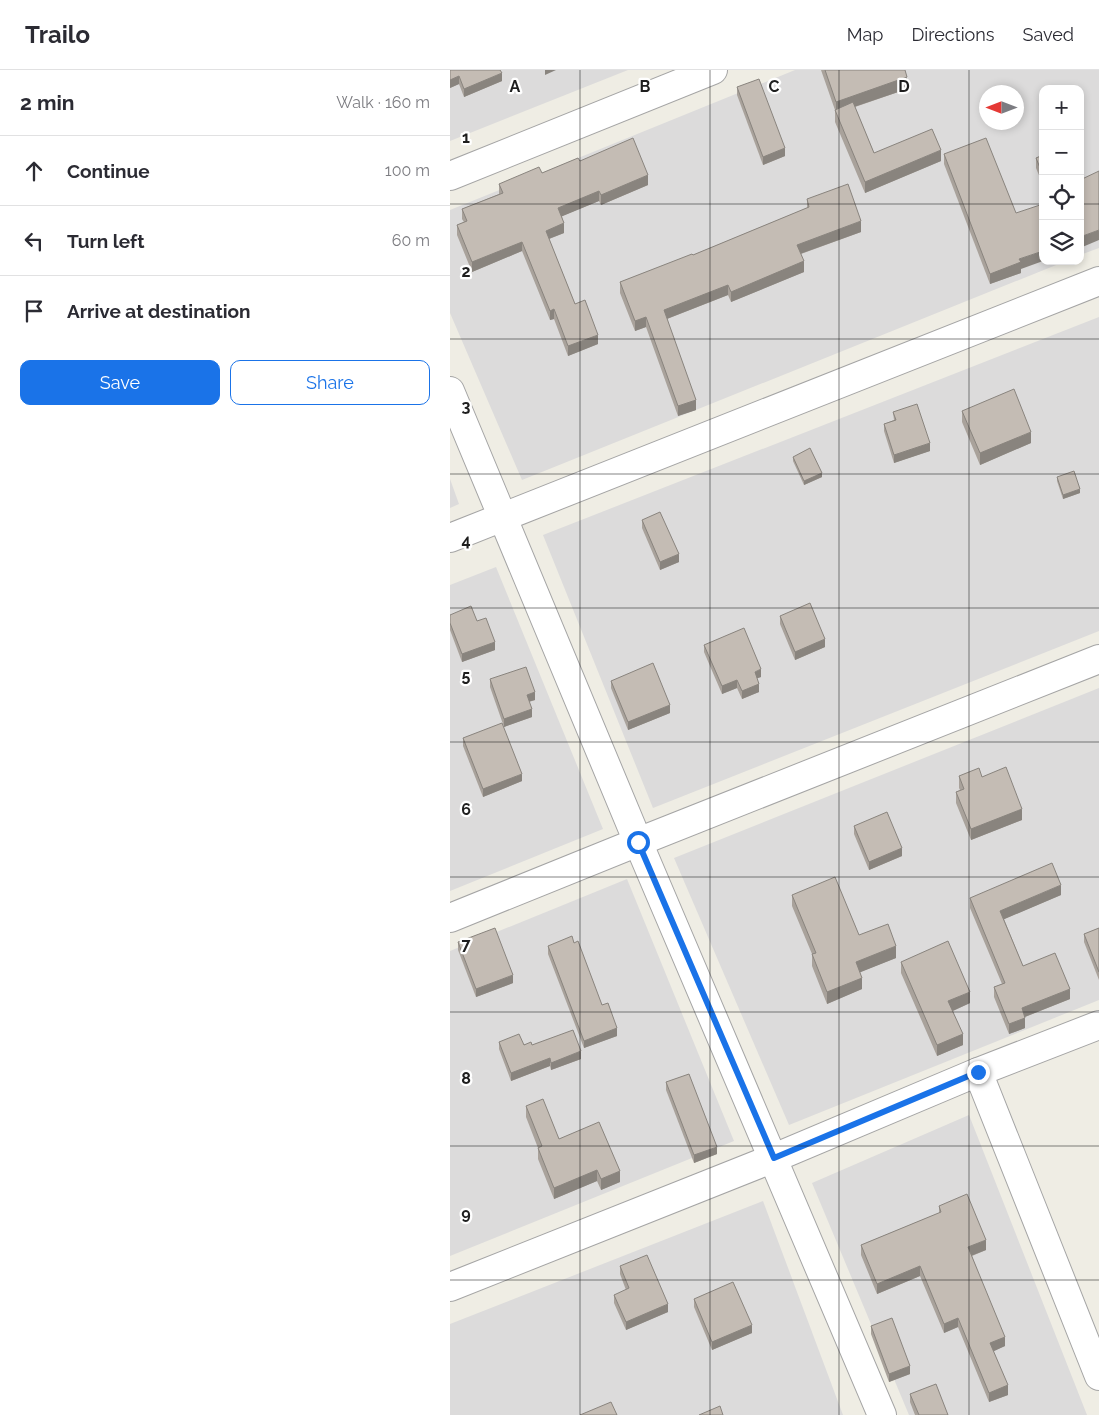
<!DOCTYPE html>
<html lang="en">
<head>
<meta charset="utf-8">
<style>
  :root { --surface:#fff; --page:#f2f2f3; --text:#2b2b33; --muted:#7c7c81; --line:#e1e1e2; --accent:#1a73e8 }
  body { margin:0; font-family:Raleway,sans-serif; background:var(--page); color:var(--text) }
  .controls { position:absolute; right:15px; top:15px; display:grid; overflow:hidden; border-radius:10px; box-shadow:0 2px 8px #0003 }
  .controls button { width:45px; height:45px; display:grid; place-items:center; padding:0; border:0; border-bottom:1px solid var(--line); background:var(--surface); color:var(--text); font:25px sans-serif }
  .compass { position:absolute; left:529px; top:15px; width:45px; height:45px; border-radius:50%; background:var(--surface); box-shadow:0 2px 8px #0003; rotate:270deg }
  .stop { position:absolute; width:15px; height:15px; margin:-11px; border:4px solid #1a73e8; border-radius:50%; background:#fff }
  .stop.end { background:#1a73e8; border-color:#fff; box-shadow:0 1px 5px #0008 }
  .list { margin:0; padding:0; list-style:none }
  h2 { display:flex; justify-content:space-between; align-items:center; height:65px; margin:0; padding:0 20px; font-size:21px }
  h2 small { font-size:16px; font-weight:400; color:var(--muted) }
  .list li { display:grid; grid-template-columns:32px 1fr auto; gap:15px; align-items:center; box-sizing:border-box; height:70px; padding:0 20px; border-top:1px solid var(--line) }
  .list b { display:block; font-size:19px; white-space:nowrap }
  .list em { font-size:16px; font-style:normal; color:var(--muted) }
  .actions { display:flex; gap:10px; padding:15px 20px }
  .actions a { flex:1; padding:11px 0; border:1px solid var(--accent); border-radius:10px; text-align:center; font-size:18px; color:var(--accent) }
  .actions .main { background:var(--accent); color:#fff }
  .icon { flex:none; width:28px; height:28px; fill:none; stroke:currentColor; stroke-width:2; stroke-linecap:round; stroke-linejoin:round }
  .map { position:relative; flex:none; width:649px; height:1345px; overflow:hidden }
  header { display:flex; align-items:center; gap:30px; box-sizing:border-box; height:70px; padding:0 25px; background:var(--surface); border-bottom:1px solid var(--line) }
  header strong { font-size:24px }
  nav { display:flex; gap:28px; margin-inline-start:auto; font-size:18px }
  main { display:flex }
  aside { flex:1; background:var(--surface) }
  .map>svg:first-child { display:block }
</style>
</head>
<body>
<header>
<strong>Trailo</strong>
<nav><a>Map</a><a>Directions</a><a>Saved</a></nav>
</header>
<main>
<aside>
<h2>2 min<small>Walk · 160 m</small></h2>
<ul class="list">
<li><svg class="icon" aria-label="ahead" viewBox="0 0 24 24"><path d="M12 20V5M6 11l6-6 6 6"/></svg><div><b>Continue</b></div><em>100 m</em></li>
<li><svg class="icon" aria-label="left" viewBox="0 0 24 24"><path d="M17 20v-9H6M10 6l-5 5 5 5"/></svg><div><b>Turn left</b></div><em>60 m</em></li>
<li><svg class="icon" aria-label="arrive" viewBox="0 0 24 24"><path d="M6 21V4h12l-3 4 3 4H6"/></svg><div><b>Arrive at destination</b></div></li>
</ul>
<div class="actions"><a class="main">Save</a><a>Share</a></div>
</aside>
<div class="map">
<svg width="649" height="1345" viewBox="0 0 649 1345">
  <rect width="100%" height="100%" fill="#efede4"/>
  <g fill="#dcdbdb" fill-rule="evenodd">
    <path d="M0,0h178l-178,71z"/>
    <path d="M345,0h304v178l-19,7v-166h-37v172h23l-544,219 -72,-167v-103zM536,22h30v30h-30z"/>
    <path d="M649,247v314l-446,177 -110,-273z"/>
    <path d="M0,409l9,25 -9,4z"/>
    <path d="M46,497l107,262 -153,62v-306z"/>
    <path d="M649,618v312l-310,125 -115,-267z"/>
    <path d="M177,809l107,262 -284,115v-305z"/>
    <path d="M519,1045l118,300h-178l-97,-232z"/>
    <path d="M313,1131l80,214h-393v-91z"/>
  </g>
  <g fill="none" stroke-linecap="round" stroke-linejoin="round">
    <defs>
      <g id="minor">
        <path d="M0,106l263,-106"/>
        <path d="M0,321l188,451 244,573"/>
        <path d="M0,468l649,-257"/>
        <path d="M0,848l188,-76 461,-183"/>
        <path d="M528,1002l121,304"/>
        <path d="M0,1217l324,-129 204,-86 121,-47"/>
      </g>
    </defs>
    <use href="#minor" stroke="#a5a5a5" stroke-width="30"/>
    <use href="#minor" stroke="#fff" stroke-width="28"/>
  </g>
  <g fill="#a9a29b">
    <path d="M0,0l52,11 -38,16 -5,-13 -9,4z"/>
    <path d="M371,0h84l2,19 -52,18 19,46 67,8 -76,32 -30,-71v-12z"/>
    <path d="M287,17l48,69 -22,9 -26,-70z"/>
    <path d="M494,84l77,115v4l-31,11 -46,-120z"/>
    <path d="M593,85v30l-7,-17v-10z"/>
    <path d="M130,91l68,24 -47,20 -2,-4 -37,15 2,17 -15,6 26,65 23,40 -30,12 -14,-37 -4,1 -28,-69 -50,21 -15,-37v-10l7,-3 -2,-3v-10l37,-15v-10l43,-11z"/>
    <path d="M357,129l54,33 -60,22 3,18 -73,30 -3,-7 -61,24 29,91 -18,6 -32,-89 -11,4 -15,-38v-11l73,-27 114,-47z"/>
    <path d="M512,341l69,32 -51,22 -18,-43z"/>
    <path d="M443,342l37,39 -36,12 -10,-32v-7l10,-4z"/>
    <path d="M343,387l29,20 -18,8 -11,-24z"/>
    <path d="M607,407l23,16 -17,6 -6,-18z"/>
    <path d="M192,450l37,42 -19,8 -18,-42z"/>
    <path d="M0,545l27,6 18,29 -33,12 -12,-32z"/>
    <path d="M330,546l45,31 -30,13 -15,-36z"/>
    <path d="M254,575l57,32 -4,1 2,14 -17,7 -5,-11 -15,6 -18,-42z"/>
    <path d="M40,609l45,21 -6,2 3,15 -28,10 -14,-40z"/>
    <path d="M161,611l59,32 -42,17 -17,-42z"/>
    <path d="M13,668l59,43 -39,16 -20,-51z"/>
    <path d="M509,706l23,1 40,43 -51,20 -15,-37v-11l4,-2 -1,-2z"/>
    <path d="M404,756l48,30 -33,14 -15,-36z"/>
    <path d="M342,825l67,40 37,23 -36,14 2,17 -35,15 -15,-38v-12l-20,-48z"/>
    <path d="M611,825l-57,24 19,47 47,33 -45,18v11l-16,6 -15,-37v-10l8,-3 -32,-76v-10z"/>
    <path d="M649,858v52l-15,-38v-8z"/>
    <path d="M8,872l55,41 -37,14 -18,-47z"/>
    <path d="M124,873l28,62 15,31 -33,12 -36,-94v-8z"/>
    <path d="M451,892l69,41 -17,8 10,34 -26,11 -36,-83z"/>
    <path d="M49,972l33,3 49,14 -30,11 -1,-4 -39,15 -12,-32z"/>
    <path d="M216,1012l51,72 -23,9 -28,-73z"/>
    <path d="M76,1036l33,33 61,43 -19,8 -4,-9 -43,18 -16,-40v-11l-12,-31z"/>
    <path d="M489,1136l47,44 -14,6 33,90 -12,5 15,44 -19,7 -31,-75 -14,6 -24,-57 -43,18 -16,-39v-10l78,-32z"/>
    <path d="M170,1196l48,46 -42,18 -12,-27v-8l12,-5 -6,-16z"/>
    <path d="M244,1229l58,34 -40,17 -18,-43z"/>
    <path d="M421,1256l39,48 -21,8 -18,-48z"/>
    <path d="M460,1324l38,21h-33l-5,-13z"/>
  </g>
  <g fill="#89847e">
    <path d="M95,0h11l-11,5z"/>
    <path d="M52,3v8l-38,16v-8z"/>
    <path d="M9,6v8l-9,4v-8z"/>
    <path d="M457,7v12l-71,24v-11z"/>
    <path d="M335,78v8l-22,9v-8z"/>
    <path d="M491,80v11l-76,32v-11z"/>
    <path d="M198,105v10l-47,20v-10z"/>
    <path d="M149,121v10l-41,17v-10z"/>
    <path d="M411,151v11l-64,23v-10z"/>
    <path d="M114,153v10l-18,7v-9z"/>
    <path d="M649,160v10l-19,8v-11z"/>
    <path d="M72,172v9l-50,21v-10z"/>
    <path d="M593,181v10l-22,8v4l-31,11v-10l29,-15z"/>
    <path d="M354,191v11l-73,30v-10z"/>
    <path d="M278,215v10l-64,25v-10z"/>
    <path d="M104,239v10l-4,1v-9z"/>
    <path d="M196,247v10l-11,4v-10z"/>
    <path d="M148,265v9l-30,12v-10z"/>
    <path d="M246,330v10l-18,6v-10z"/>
    <path d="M581,362v11l-51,22v-12z"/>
    <path d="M480,373v8l-36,12v-8z"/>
    <path d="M372,403v4l-18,8v-4z"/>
    <path d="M630,419v4l-17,6v-4z"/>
    <path d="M229,484v8l-19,8v-8z"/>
    <path d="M375,569v8l-30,13v-8z"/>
    <path d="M45,572v8l-33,12v-8z"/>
    <path d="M311,599v8l-6,2v-7z"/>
    <path d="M287,610v8l-15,6v-8z"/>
    <path d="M309,614v8l-17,7v-8z"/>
    <path d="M85,622v8l-8,2v-7z"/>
    <path d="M220,635v8l-42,17v-8z"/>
    <path d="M82,639v8l-28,10v-8z"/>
    <path d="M72,704v7l-39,16v-8z"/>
    <path d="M572,739v11l-51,20v-11z"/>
    <path d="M452,778v8l-33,14v-8z"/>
    <path d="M611,815v10l-61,26v-10z"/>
    <path d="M446,876v12l-40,16v-12z"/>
    <path d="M63,905v8l-37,14v-8z"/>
    <path d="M412,908v11l-35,15v-12z"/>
    <path d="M620,919v10l-48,19v-10z"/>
    <path d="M520,922v11l-22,10v-12z"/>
    <path d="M575,948v10l-16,6v-10z"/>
    <path d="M167,958v8l-33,12v-7z"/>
    <path d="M513,964v11l-26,11v-11z"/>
    <path d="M131,981v8l-30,11v-7z"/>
    <path d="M100,988v8l-39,15v-8z"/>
    <path d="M267,1077v7l-23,9v-8z"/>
    <path d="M147,1100v11l-43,18v-11z"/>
    <path d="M170,1101v11l-19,8v-11z"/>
    <path d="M536,1170v10l-18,7v-10z"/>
    <path d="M470,1196v10l-43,18v-10z"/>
    <path d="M218,1234v8l-42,18v-8z"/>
    <path d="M508,1248v9l-14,6v-9z"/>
    <path d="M302,1255v8l-40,17v-8z"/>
    <path d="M555,1267v9l-15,7v-10z"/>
    <path d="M460,1296v8l-21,8v-8z"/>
    <path d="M558,1315v10l-19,7v-9z"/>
  </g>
  <g fill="#c4bcb4" stroke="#89847e">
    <path d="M0,0h50l2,3 -38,16 -5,-13 -9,4z"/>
    <path d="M375,0h80l2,7 -71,25z"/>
    <path d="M309,9l26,69 -22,9 -26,-70z"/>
    <path d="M403,32l21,51 58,-24 9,21 -76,32 -30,-72z"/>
    <path d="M183,68l15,37 -47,20 -2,-4 -41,17 6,15 -18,8 29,73 10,-4 13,35 -30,11 -14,-37 -4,2 -28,-69 -50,20 -15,-37 10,-4 -5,-12 41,-16 -4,-9 40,-17 3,6 36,-15 2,3z"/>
    <path d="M536,68l30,75 27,-9v47l-24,8 2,3 -31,12 -46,-120z"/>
    <path d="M593,85v20l-7,-17z"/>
    <path d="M649,101v59l-19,7v-57z"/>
    <path d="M398,114l13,37 -64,24 7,16 -73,31 -3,-7 -64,25 32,90 -18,6 -32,-89 -11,4 -15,-39 72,-28 1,1 116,-48 -2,-8z"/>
    <path d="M564,319l17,43 -51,21 -18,-42z"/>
    <path d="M467,334l13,39 -36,12 -10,-31 12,-4 -3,-8z"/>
    <path d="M360,378l12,25 -18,8 -11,-24z"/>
    <path d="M624,401l6,18 -17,6 -6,-18z"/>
    <path d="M210,442l19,42 -19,8 -18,-42z"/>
    <path d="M360,533l15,36 -30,13 -15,-36z"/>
    <path d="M21,536l6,15 9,-3 9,24 -33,12 -12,-31v-8z"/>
    <path d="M294,558l17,41 -6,3 4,12 -17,7 -5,-11 -15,6 -18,-41z"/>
    <path d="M203,593l17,42 -42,17 -17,-41z"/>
    <path d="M76,597l9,25 -8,3 5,14 -28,10 -14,-40z"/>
    <path d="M52,653l20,51 -39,15 -20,-51z"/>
    <path d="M556,697l16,42 -51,20 -15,-37 8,-3 -5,-13 20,-8 3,9z"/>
    <path d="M437,742l15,36 -33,14 -15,-36z"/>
    <path d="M602,793l9,22 -61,26 23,55 32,-13 15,36 -48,19 3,10 -16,6 -15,-37 11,-4 -35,-85z"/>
    <path d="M385,807l24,58 29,-11 8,22 -40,16 6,16 -35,14 -15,-38 4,-1 -24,-58z"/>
    <path d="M45,858l18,47 -37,14 -18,-47z"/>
    <path d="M649,858v44l-15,-38z"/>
    <path d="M122,866l2,7 4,-2 24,64 6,-2 9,25 -33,13 -36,-95z"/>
    <path d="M498,871l22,51 -22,9 15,33 -26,11 -36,-83z"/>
    <path d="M123,960l8,21 -30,12 -1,-5 -39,15 -12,-31 20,-8 5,11 7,-3 1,3z"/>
    <path d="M239,1004l28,73 -23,8 -28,-73z"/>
    <path d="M93,1029l16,40 40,-17 21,49 -19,8 -4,-9 -43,18 -16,-40 4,-2 -16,-40z"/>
    <path d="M517,1124l19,46 -18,7 37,90 -15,6 18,42 -19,8 -31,-75 -14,6 -24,-58 -43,18 -16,-39 80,-33 -2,-6z"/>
    <path d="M197,1185l21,49 -42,18 -12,-27 15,-7 -9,-22z"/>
    <path d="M283,1212l19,43 -40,17 -18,-43z"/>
    <path d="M442,1248l18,48 -21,8 -18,-48z"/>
    <path d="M486,1314l12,31h-29l-9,-21z"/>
    <path d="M161,1332l6,13h-37z"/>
    <path d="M270,1336l3,9h-24z"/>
  </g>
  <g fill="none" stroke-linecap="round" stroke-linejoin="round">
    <path stroke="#1a73e8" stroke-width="6" d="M188,772l136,316 204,-86"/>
  </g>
  <path fill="none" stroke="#1e1e1e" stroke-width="1" stroke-opacity="0.55" d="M130,0v1345M260,0v1345M389,0v1345M519,0v1345M0,134h593M630,134h19M0,269h649M0,404h649M0,538h649M0,672h649M0,807h649M0,942h649M0,1076h649M0,1210h649"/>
  <g font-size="16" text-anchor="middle" font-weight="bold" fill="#1e1e1e" stroke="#fff" stroke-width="4.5" stroke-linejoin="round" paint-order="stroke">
    <text x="65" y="22">A</text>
    <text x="195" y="22">B</text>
    <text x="324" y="22">C</text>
    <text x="454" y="22">D</text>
    <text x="16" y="73">1</text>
    <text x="16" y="207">2</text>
    <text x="16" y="342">3</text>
    <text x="16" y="476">4</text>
    <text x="16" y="611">5</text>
    <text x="16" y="745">6</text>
    <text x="16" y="880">7</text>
    <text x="16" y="1014">8</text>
    <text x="16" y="1149">9</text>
  </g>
</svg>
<div class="controls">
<button>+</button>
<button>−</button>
<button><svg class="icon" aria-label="locate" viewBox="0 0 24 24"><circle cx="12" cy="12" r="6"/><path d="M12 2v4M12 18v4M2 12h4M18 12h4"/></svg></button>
<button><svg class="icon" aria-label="layers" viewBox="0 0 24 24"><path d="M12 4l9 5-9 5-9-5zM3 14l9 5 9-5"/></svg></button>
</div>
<svg class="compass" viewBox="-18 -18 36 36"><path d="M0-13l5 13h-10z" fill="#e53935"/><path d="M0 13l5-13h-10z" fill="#7c7c81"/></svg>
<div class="stop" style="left:188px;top:772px"></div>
<div class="stop end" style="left:528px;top:1002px"></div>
</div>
</main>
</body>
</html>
